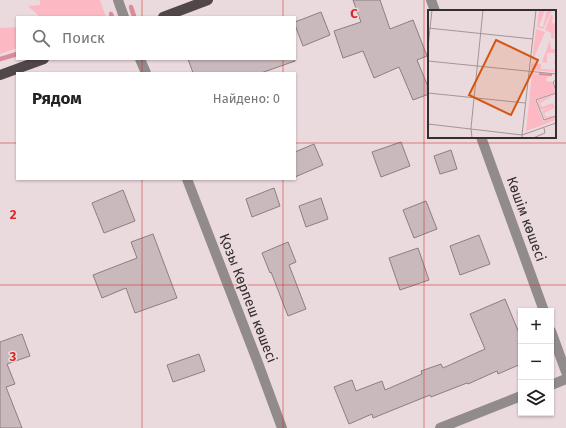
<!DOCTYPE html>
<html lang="ru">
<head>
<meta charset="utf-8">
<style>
  :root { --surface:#fff; --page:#f2f2f2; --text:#222; --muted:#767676; --line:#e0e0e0 }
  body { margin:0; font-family:"Fira Sans",sans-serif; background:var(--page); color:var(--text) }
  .controls { position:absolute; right:12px; bottom:12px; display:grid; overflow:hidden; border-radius:0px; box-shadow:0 1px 3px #0004 }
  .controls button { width:36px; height:36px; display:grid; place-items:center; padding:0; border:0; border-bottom:1px solid var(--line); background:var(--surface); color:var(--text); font:20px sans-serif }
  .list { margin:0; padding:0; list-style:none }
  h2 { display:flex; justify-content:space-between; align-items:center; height:52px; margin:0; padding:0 16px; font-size:17px }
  h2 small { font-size:13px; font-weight:400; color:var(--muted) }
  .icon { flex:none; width:22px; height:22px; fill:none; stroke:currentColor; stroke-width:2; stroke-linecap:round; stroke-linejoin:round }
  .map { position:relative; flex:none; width:566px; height:428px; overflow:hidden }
  .search { position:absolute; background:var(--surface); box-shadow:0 1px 3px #0004; left:16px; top:16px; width:280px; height:44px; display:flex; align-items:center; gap:10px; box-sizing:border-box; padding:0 14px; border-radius:0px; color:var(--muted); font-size:15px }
  .panel { position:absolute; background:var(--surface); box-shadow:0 1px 3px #0004; left:16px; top:72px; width:280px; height:108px; border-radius:0px }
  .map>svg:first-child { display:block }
</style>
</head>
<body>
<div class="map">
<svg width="566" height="428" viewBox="0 0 566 428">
  <rect width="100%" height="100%" fill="#ebdadd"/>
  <g fill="#fcb9c4">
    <path d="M40,0h60l6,17h-66l-12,-11 12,-1z"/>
    <path d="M17,27v21l-17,6v-26z"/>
  </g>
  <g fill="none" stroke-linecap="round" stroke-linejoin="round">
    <g stroke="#db8b99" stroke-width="4.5">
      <path d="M131,7l3,9"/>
      <path d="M111,14l1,3"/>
      <path d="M0,59l17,-5"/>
    </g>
  </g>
  <g fill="#cab9bc" stroke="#8d7e80">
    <path d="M353,0h27l10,29 23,-9 14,36 -10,4 12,29v5l-16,6 -14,-33 -25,11 -11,-27 -20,7 -9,-27 27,-9z"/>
    <path d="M321,12l9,23 -27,11 -8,-21v-3z"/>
    <path d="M188,59h107v2l-34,12h-68z"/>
    <path d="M401,142l9,24 -29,11 -9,-25z"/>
    <path d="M314,144l9,21 -28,12v-25z"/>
    <path d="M451,150l6,19 -17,5 -6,-18z"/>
    <path d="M274,188l6,18 -28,11 -6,-18z"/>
    <path d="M123,190l12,31 -31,12 -12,-30z"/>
    <path d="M321,198l7,21 -22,8 -7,-21z"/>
    <path d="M426,201l11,28 -23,9 -11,-28z"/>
    <path d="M153,234l24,64 -42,15 -9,-25 -24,10 -9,-23 44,-17 -6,-16z"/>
    <path d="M479,235l11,29 -30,11 -10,-29z"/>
    <path d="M288,242l8,20 -7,3 17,44 -18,7 -17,-44 -1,1 -8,-20z"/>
    <path d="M418,248l11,32 -29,10 -11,-32z"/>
    <path d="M505,299l16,39v26l-23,10 -1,-3 -29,13 -1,-1 -36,14 -1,-2 -57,23 -1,-4 -23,10 -15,-37 18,-7 4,11 26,-10 3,9 37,-16 -1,-3 20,-7 2,4 42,-19 -15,-35z"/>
    <path d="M22,334l8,22 -23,8 8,20 -9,3 16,41h-22v-86z"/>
    <path d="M199,354l6,17 -32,11 -6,-17z"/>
  </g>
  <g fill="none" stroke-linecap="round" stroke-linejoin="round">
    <g stroke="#928b8c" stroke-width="10">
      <path d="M118,0l6,17"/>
      <path d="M431,0l4,11"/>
      <path d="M140,59l6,14"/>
      <path d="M481,137l63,174"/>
      <path d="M187,179l71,184 24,65"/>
      <path d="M551,331l15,41"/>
      <path d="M551,385l15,-6"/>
      <path d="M440,428l81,-32"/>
    </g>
    <g stroke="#524748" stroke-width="10">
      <path d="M163,17l45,-17"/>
      <path d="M0,75l44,-16"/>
    </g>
  </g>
  <path fill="none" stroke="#d62828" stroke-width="1" stroke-opacity="0.55" d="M142,0v17M283,0v17M424,0v428M142,59v14M283,59v14M0,143h17M295,143h271M142,179v249M283,179v249M0,285h566"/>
  <g text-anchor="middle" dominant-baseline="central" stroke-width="3" stroke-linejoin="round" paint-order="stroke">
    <g font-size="14" fill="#342e2f" stroke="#ebdadd">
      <text transform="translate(526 219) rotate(70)">Көшім көшесі</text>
      <text transform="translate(248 298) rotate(69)">Қозы Көрпеш көшесі</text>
    </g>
  </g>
  <g transform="translate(428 10)">
    <rect width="128" height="128" fill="#ebdadd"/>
    <path d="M111,0h6l-6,16 4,1 4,-17h5l-9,19 -6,-2zM123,4l2,2 -1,7 4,1 -2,13 2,2 -5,-1v-5l-6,-3zM108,19l9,3 -13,30zM122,30l1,9h5v15h-2l2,-11h-9v10l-5,-1zM108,53l5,1v5l15,1v2l-25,-2 1,-6zM104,63l20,3 -5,1 -1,4 6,1 4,10 -21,8 8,21 13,-5v4l-30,11zM128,84l-16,9 2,4 11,-4 2,5 -11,5 2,4 10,-2 -11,4 -3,-8 10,-4 -11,3 -3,-9z" fill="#fcb9c4"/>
    <path fill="none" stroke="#db8b99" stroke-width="2" d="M111,64l13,1"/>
    <path fill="none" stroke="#a29597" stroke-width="1" d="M0,18l105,11M0,37l4,-37M0,51l128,13M128,70l-3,2 3,9M0,83l97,10M128,83l-20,7 8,20 12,-4M0,114l94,11v3M94,125l14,-125M94,125l34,-12M44,128l-1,-10 12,-118M105,128l12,-5 -1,-5"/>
    <path fill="#d65510" fill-opacity="0.15" stroke="#d65510" stroke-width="2" d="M68,30l42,20 -27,55 -42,-20z"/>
    <rect width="128" height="128" fill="none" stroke="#342e2f" stroke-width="2"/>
  </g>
  <g font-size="13" text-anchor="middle" font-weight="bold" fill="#d62828" stroke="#ebdadd" stroke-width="3" stroke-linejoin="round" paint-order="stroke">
    <text x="354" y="18">C</text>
    <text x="13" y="219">2</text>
    <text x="13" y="361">3</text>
  </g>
</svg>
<div class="controls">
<button>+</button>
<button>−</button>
<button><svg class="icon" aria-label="layers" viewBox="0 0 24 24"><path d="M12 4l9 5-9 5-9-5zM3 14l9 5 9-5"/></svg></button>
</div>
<div class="search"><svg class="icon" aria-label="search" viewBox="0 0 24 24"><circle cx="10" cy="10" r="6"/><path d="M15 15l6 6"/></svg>Поиск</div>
<section class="panel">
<h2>Рядом<small>Найдено: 0</small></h2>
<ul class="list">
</ul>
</section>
</div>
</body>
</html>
